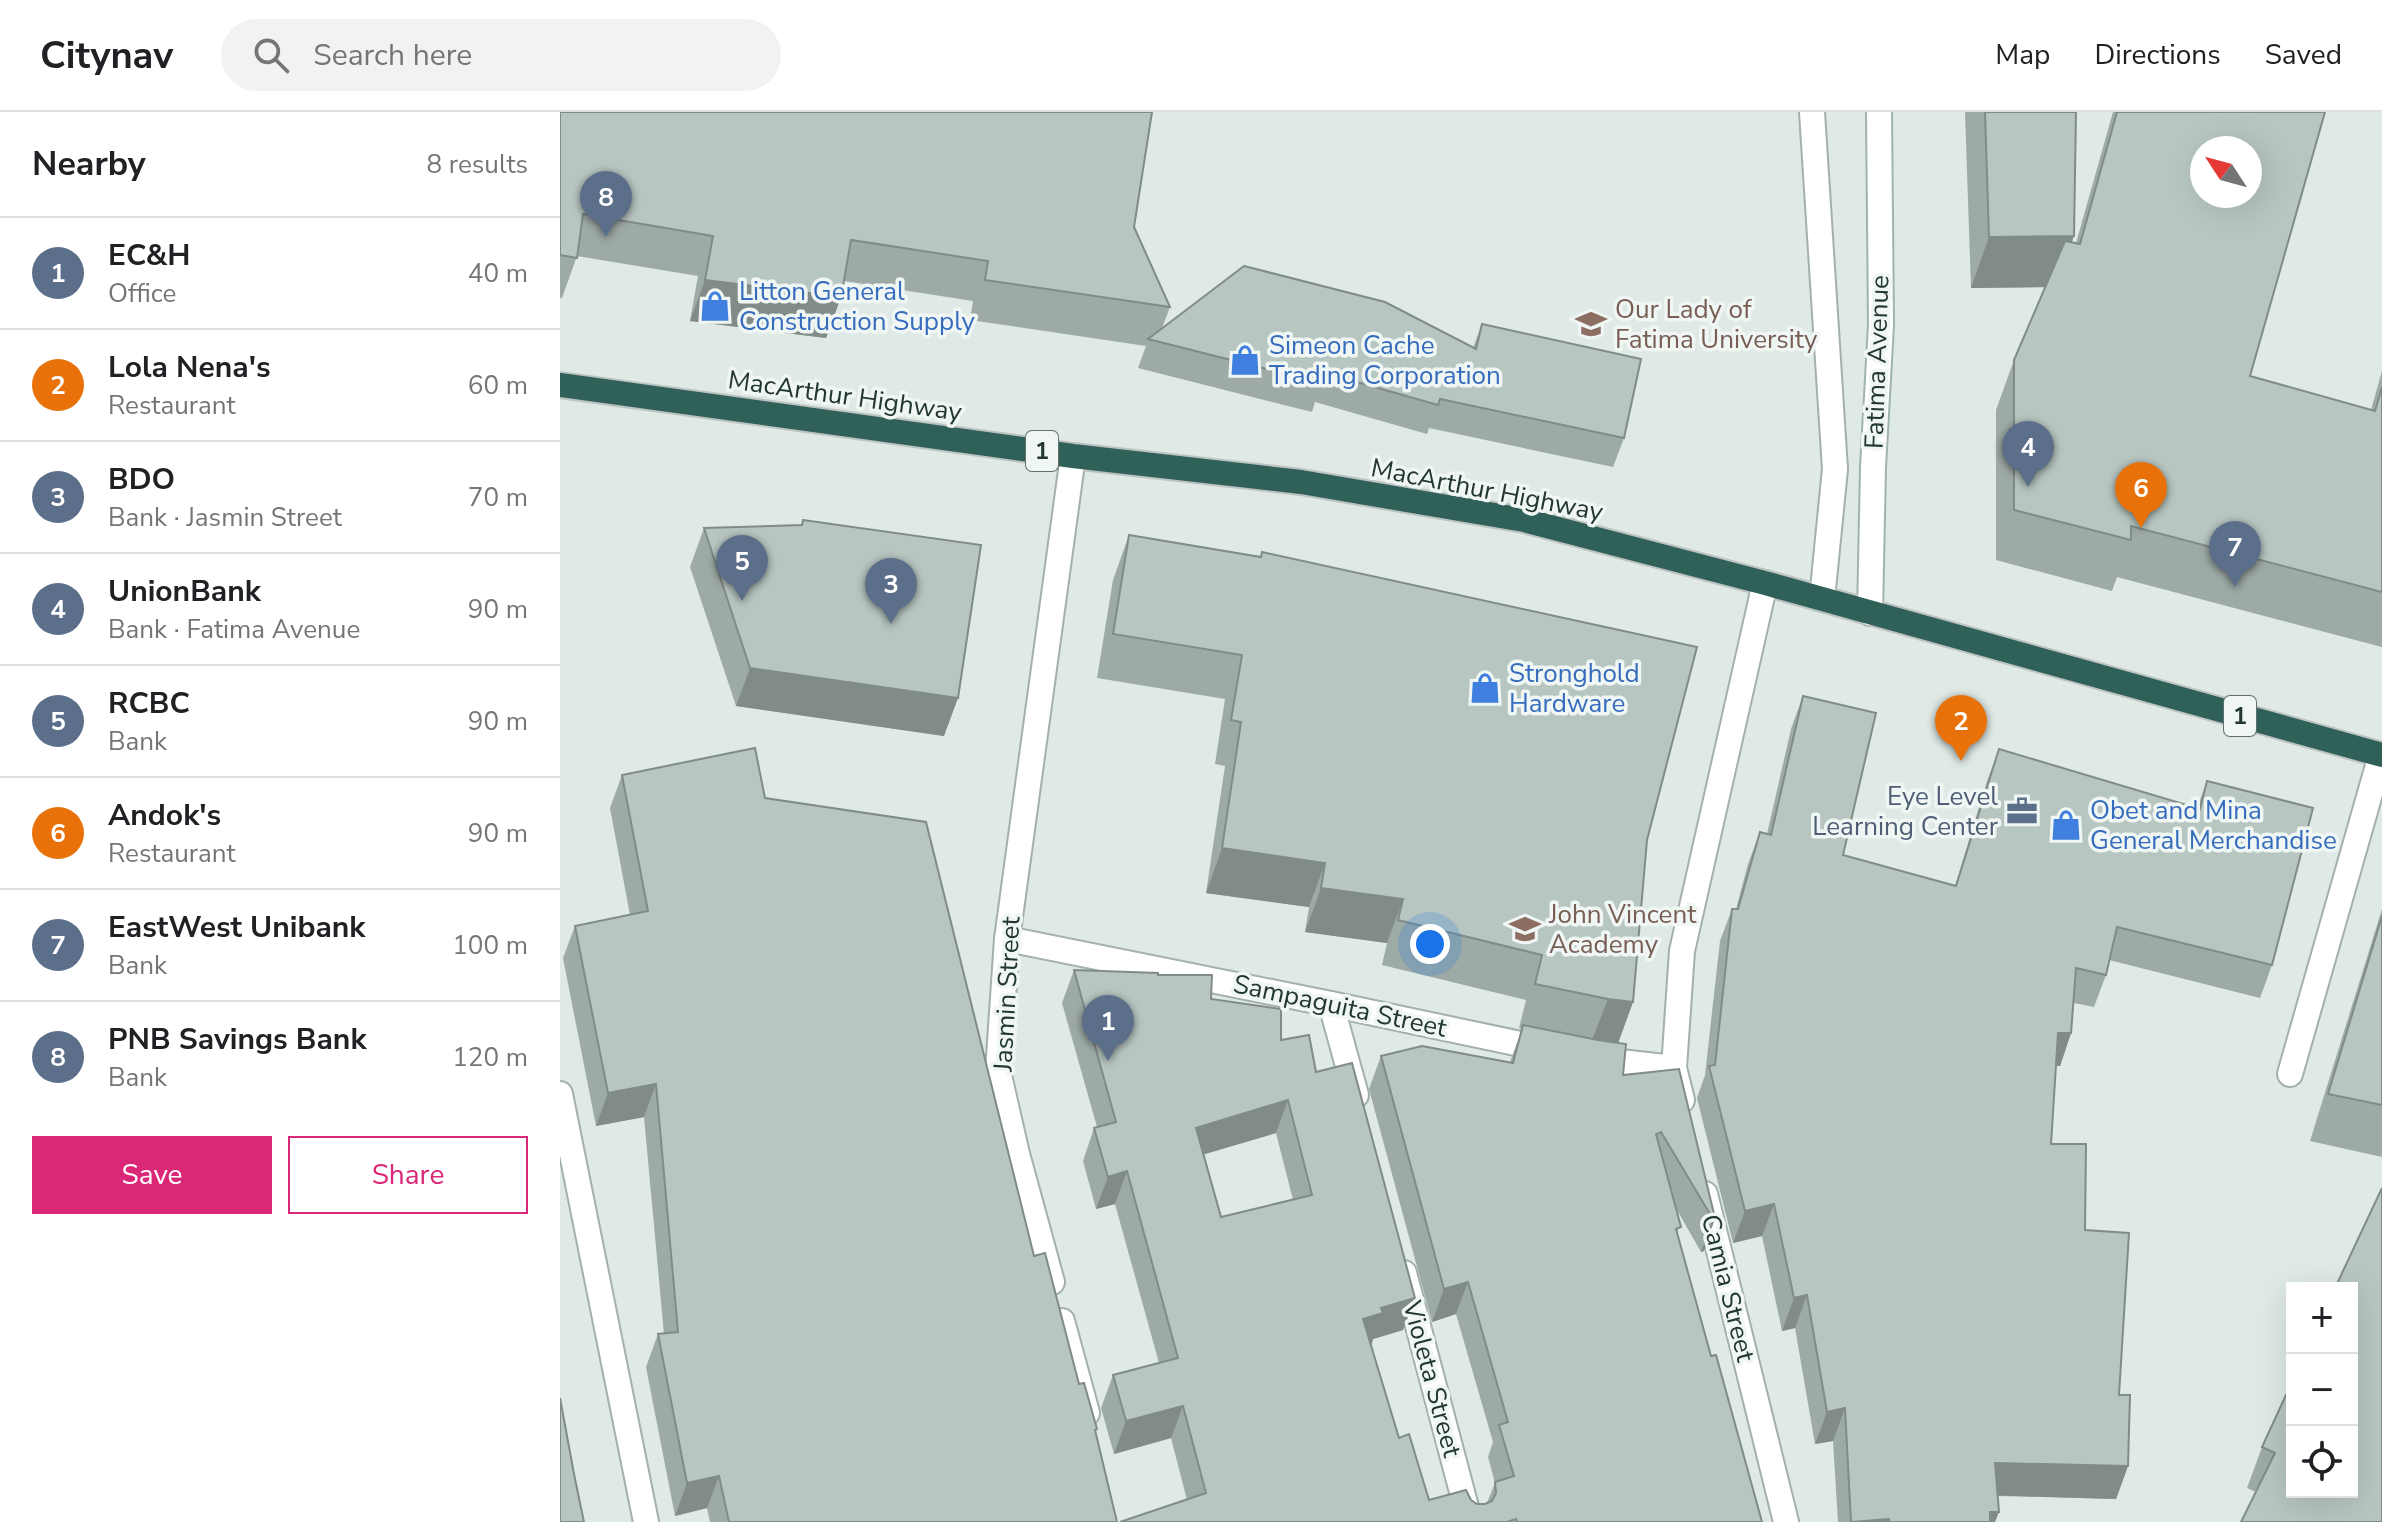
<!DOCTYPE html>
<html lang="en">
<head>
<meta charset="utf-8">
<style>
  :root { --surface:#fff; --page:#f2f2f2; --text:#202124; --muted:#757577; --line:#e0e0e0; --accent:#db2777 }
  body { margin:0; font-family:"Nunito Sans",sans-serif; background:var(--page); color:var(--text) }
  .controls { position:absolute; right:24px; bottom:24px; display:grid; overflow:hidden; border-radius:0px; box-shadow:0 8px 32px #0002 }
  .controls button { width:72px; height:72px; display:grid; place-items:center; padding:0; border:0; border-bottom:2px solid var(--line); background:var(--surface); color:var(--text); font:40px sans-serif }
  .compass { position:absolute; left:1630px; top:24px; width:72px; height:72px; border-radius:50%; background:var(--surface); box-shadow:0 8px 32px #0002; rotate:306deg }
  .you { position:absolute; left:870px; top:832px; width:28px; height:28px; margin:-20px; border:6px solid #fff; border-radius:50%; background:#1a73e8; box-shadow:0 0 0 12px #1a73e833 }
  .badge { display:grid; place-items:center; width:52px; height:52px; border-radius:50%; background:var(--accent); color:#fff; font-size:26px; font-weight:700 }
  .pin { position:absolute; translate:-50% -66px; filter:drop-shadow(0 2px 4px #0008) }
  .pin::after { content:''; position:absolute; top:42px; width:28px; height:24px; background:inherit; clip-path:polygon(0 0,100% 0,50% 100%) }
  .list { margin:0; padding:0; list-style:none }
  h2 { display:flex; justify-content:space-between; align-items:center; height:104px; margin:0; padding:0 32px; font-size:34px }
  h2 small { font-size:26px; font-weight:400; color:var(--muted) }
  .list li { display:grid; grid-template-columns:52px 1fr auto; gap:24px; align-items:center; box-sizing:border-box; height:112px; padding:0 32px; border-top:2px solid var(--line) }
  .list b { display:block; font-size:30px; white-space:nowrap }
  .list p { margin:0; font-size:26px; white-space:nowrap; color:var(--muted) }
  .list em { font-size:26px; font-style:normal; color:var(--muted) }
  .actions { display:flex; gap:16px; padding:24px 32px }
  .actions a { flex:1; padding:18px 0; border:2px solid var(--accent); border-radius:0px; text-align:center; font-size:28px; color:var(--accent) }
  .actions .main { background:var(--accent); color:#fff }
  .icon { flex:none; width:44px; height:44px; fill:none; stroke:currentColor; stroke-width:2; stroke-linecap:round; stroke-linejoin:round }
  .map { position:relative; flex:none; width:1822px; height:1410px; overflow:hidden }
  header { display:flex; align-items:center; gap:48px; box-sizing:border-box; height:112px; padding:0 40px; background:var(--surface); border-bottom:2px solid var(--line) }
  header strong { font-size:38px }
  nav { display:flex; gap:44px; margin-inline-start:auto; font-size:28px }
  .search { width:560px; height:72px; background:var(--page); display:flex; align-items:center; gap:20px; box-sizing:border-box; padding:0 28px; border-radius:44px; color:var(--muted); font-size:30px }
  main { display:flex }
  aside { flex:1; background:var(--surface) }
  .map>svg:first-child { display:block }
</style>
</head>
<body>
<header>
<strong>Citynav</strong>
<div class="search"><svg class="icon" aria-label="search" viewBox="0 0 24 24"><circle cx="10" cy="10" r="6"/><path d="M15 15l6 6"/></svg>Search here</div>
<nav><a>Map</a><a>Directions</a><a>Saved</a></nav>
</header>
<main>
<aside>
<h2>Nearby<small>8 results</small></h2>
<ul class="list">
<li><span class="badge" style="background:#5c6f8a">1</span><div><b>EC&amp;H</b><p>Office</p></div><em>40 m</em></li>
<li><span class="badge" style="background:#e8710a">2</span><div><b>Lola Nena's</b><p>Restaurant</p></div><em>60 m</em></li>
<li><span class="badge" style="background:#5c6f8a">3</span><div><b>BDO</b><p>Bank · Jasmin Street</p></div><em>70 m</em></li>
<li><span class="badge" style="background:#5c6f8a">4</span><div><b>UnionBank</b><p>Bank · Fatima Avenue</p></div><em>90 m</em></li>
<li><span class="badge" style="background:#5c6f8a">5</span><div><b>RCBC</b><p>Bank</p></div><em>90 m</em></li>
<li><span class="badge" style="background:#e8710a">6</span><div><b>Andok's</b><p>Restaurant</p></div><em>90 m</em></li>
<li><span class="badge" style="background:#5c6f8a">7</span><div><b>EastWest Unibank</b><p>Bank</p></div><em>100 m</em></li>
<li><span class="badge" style="background:#5c6f8a">8</span><div><b>PNB Savings Bank</b><p>Bank</p></div><em>120 m</em></li>
</ul>
<div class="actions"><a class="main">Save</a><a>Share</a></div>
</aside>
<div class="map">
<svg width="1822" height="1410" viewBox="0 0 1822 1410">
  <rect width="100%" height="100%" fill="#dfe9e5"/>
  <g fill="none" stroke-linecap="round" stroke-linejoin="round">
    <defs>
      <g id="lane">
        <path d="M1262,487l13,-130"/>
        <path d="M1730,962l91,-319"/>
      </g>
      <g id="street">
        <path d="M1252,0l23,357"/>
        <path d="M447,827l324,65 218,46"/>
        <path d="M771,892l25,91"/>
        <path d="M1033,947l81,9"/>
        <path d="M0,982l86,428"/>
        <path d="M1122,988l-8,-32 8,-117 83,-368"/>
        <path d="M1145,1082l81,328"/>
        <path d="M844,1161l66,249"/>
        <path d="M492,1170l-35,-128 -19,-83 9,-132 66,-483"/>
        <path d="M502,1209l25,92"/>
      </g>
      <path id="secondary" d="M1310,501l3,-146 8,-142 -2,-213"/>
      <path id="highway" d="M0,273l513,71 228,26 223,38 241,63 617,172"/>
    </defs>
    <use href="#lane" stroke="#a3b0ac" stroke-width="28"/>
    <use href="#street" stroke="#a3b0ac" stroke-width="28"/>
    <use href="#secondary" stroke="#9fb4ad" stroke-width="28"/>
    <use href="#highway" stroke="#bdc3c2" stroke-width="28"/>
    <use href="#lane" stroke="#fff" stroke-width="24"/>
    <use href="#street" stroke="#fff" stroke-width="24"/>
    <use href="#secondary" stroke="#fff" stroke-width="24"/>
    <use href="#highway" stroke="#306158" stroke-width="24"/>
  </g>
  <g fill="#9eaaa6" fill-rule="evenodd">
    <path d="M0,0l574,115 36,80 -8,21 311,20 9,-24 142,114 -11,29 -184,-39 -2,6 -112,-32 -3,10 -174,-44 8,-22 -176,-26 3,-19 -129,-20 -3,16 -15,41 -136,-17 8,-45 -121,-20 -15,42h-2z"/>
    <path d="M1405,0h111l-4,130 4,1 37,-131h212l-75,264 121,34 11,-39v276l-265,-70 -5,14 -116,-31v-150l18,-50 31,-73 -74,1z"/>
    <path d="M243,408l141,216 -208,-30 -46,-139 14,-39 97,-3z"/>
    <path d="M569,423l131,22 2,-5 385,288 -14,162 -15,41 5,32 56,-6 36,149 -11,33 -3,1 -24,-42 1,27 33,119 51,166h-642l67,-22 -16,-62 -57,16 -13,-46 12,-33 46,-12 -44,-159 -19,5 -13,-48 11,-33 3,-1 -35,-124 12,-33 84,5 53,24 70,41 35,32 99,226 -12,32 -30,9 -2,7 28,92 30,62h42l6,4h8l2,-1 8,-20 -7,-26 5,-15 -37,-128 -24,8 -63,-233 12,-33 129,6 12,-33 -3,-1 7,-28 -144,-35 5,-22 -82,-11 4,-25 -103,-14 19,-127 -10,-2 10,-65 -128,-21 16,-98zM716,1021l17,67 -72,17 -17,-63z"/>
    <path d="M1243,584l40,159 112,31 32,-105 12,-32 198,59 10,-27 65,184 -12,33 -151,-38 -3,15 -12,32 -20,-4 -3,30 -11,33h-4l-5,78 34,86 34,165 9,71 -12,33 -118,-3 -3,26h-157l-5,-81 -18,3 -20,-116 -13,3 -20,-95 -29,7 -36,-145 8,-23 15,-134 12,-32h4l12,-45 12,-32 7,2 24,-105z"/>
    <path d="M62,663l143,23 269,458 61,177 22,89h-407l-3,-14 -32,8 -29,-149 12,-33h6l-20,-217 -48,9 -33,-168 12,-32 55,-11 -20,-107z"/>
    <path d="M1822,797v248l-72,-16z"/>
    <path d="M1822,1076v334l-126,-30 -9,-4 15,-41z"/>
  </g>
  <g fill="#818b87">
    <path d="M1514,124l-18,51 -85,1 18,-51z"/>
    <path d="M145,168l136,17 -15,41 -136,-17z"/>
    <path d="M190,556l208,30 -14,38 -208,-30z"/>
    <path d="M662,736l103,15 -16,44 -103,-14z"/>
    <path d="M761,776l82,11 -16,44 -82,-11z"/>
    <path d="M1048,887l25,3 -16,44 -26,-3z"/>
    <path d="M1498,921h13l-11,33 -14,-1z"/>
    <path d="M96,972l-12,33 -48,9 12,-33z"/>
    <path d="M728,988l-12,33 -91,27 11,-32z"/>
    <path d="M567,1059l-12,33 -19,5 12,-32z"/>
    <path d="M1214,1092l-12,32 -29,7 12,-32z"/>
    <path d="M1155,1106l-11,33 -3,1 12,-33z"/>
    <path d="M908,1170l-12,32 -24,8 12,-33z"/>
    <path d="M1247,1183l-12,33 -13,3 12,-33z"/>
    <path d="M855,1186l-12,32 -30,9 -2,7 -8,-27 18,-11z"/>
    <path d="M623,1294l-12,32 -57,16 12,-33z"/>
    <path d="M1285,1296l-12,33 -18,3 12,-32z"/>
    <path d="M1435,1351l133,3 -12,33 -133,-4z"/>
    <path d="M159,1364l-12,32 -32,8 12,-33z"/>
    <path d="M1430,1400h9l-4,10h-9z"/>
    <path d="M1329,1407l-1,3h-36z"/>
  </g>
  <g fill="#b8c6c1" stroke="#818b87" stroke-width="2" fill-rule="evenodd">
    <path d="M0,0h592l-18,115 36,80 -185,-27 3,-19 -137,-21 -10,57 -136,-17 8,-44 -130,-22 -6,44 -17,-3z"/>
    <path d="M1425,0h91l-2,124 -85,1z"/>
    <path d="M1557,0h208l-75,264 125,35 7,-24v205l-251,-66v14l-117,-30v-150l51,-119 15,3zM1642,36h48v48h-48z"/>
    <path d="M684,154l141,36 91,47 6,-25 159,35 -17,79 -184,-39 -2,6 -113,-32 -3,10 -174,-44z"/>
    <path d="M243,408l178,25 -23,153 -208,-30 -46,-140 98,-3z"/>
    <path d="M569,423l132,22 1,-5 435,95 -50,193 -14,162 -25,-3 -73,-15 7,-29 -144,-35 5,-21 -82,-11 4,-25 -103,-15 19,-126 -10,-2 11,-65 -129,-21z"/>
    <path d="M1243,584l73,17 -33,142 113,31 43,-137 201,60 7,-28 106,27 -41,157 -155,-38 -11,48 -30,-7 -5,65h-13l-7,111h35l-1,86 44,3 -10,162h11l-2,71 -133,-3 4,49h-9v10h-101v-3l-38,3 -6,-114 -18,4 -20,-117 -13,3 -20,-94 -29,7 -36,-145 6,-1 17,-156h6l22,-77 11,3z"/>
    <path d="M195,636l10,50 161,24 108,434 11,-3 34,131 5,-1 13,46 -2,1 22,92h-388l-10,-46 -32,7 -29,-149 20,-2 -22,-248 -48,9 -33,-167 73,-15 -26,-136z"/>
    <path d="M1822,804v189l-54,-11z"/>
    <path d="M514,858l84,3v2h54l-1,24 70,10v31l28,-5 7,37 36,-9 63,235 -34,10 2,5 -20,6 36,119 10,-4 20,66 37,-10 5,10 6,4h8l7,-3 4,-8 -1,-11 19,-6 -15,-51 9,-3 -40,-140 -24,7 -63,-233 41,-10 91,17 10,-38 75,15 28,4 -3,31 56,-6 36,149 -2,1 -52,-87 -5,2 25,93 -5,2 35,127 5,-1 46,167h-245l-1,-3 -9,3h-387l86,-29 -23,-87 -57,15 -13,-46 65,-17 -51,-187 -19,6 -14,-49 22,-6zM728,988l24,95 -91,22 -25,-89z"/>
    <path d="M1822,1076v334h-141l34,-69 -13,-6 30,-65v110h60v-204h-17z"/>
    <path d="M0,1286l14,76 10,48h-24z"/>
  </g>
  <defs>
    <symbol id="shop-bare" viewBox="-9 -9 18 18"><path d="M-5-2.5h2.3a2.7 3.5 0 0 1 5.4 0H5L5.5 6h-11ZM-1.5-2.5h3a1.5 2.3 0 0 0-3 0Z" fill="#3f7fe0" stroke="#eff6f3" stroke-width="2.5" paint-order="stroke"/></symbol>
    <symbol id="university-bare" viewBox="-9 -9 18 18"><path d="M0-5L7-2L0 1L-7-2ZM-4 1L0 2.5L4 1V4Q0 6-4 4Z" fill="#8d6e63" stroke="#eff6f3" stroke-width="2.5" paint-order="stroke"/></symbol>
    <symbol id="office-bare" viewBox="-9 -9 18 18"><path d="M-6-3h4V-5.5h4V-3h4V5H-6ZM-1-4.5V-3h2v-1.5ZM-6 0V1H6V0Z" fill="#5c6f8a" stroke="#eff6f3" stroke-width="2.5" paint-order="stroke"/></symbol>
    <symbol id="school-bare" viewBox="-9 -9 18 18"><path d="M0-5L7-2L0 1L-7-2ZM-4 1L0 2.5L4 1V4Q0 6-4 4Z" fill="#8d6e63" stroke="#eff6f3" stroke-width="2.5" paint-order="stroke"/></symbol>
  </defs>
  <g fill-rule="evenodd">
    <use href="#shop-bare" x="133" y="172" width="44" height="44"/>
    <use href="#university-bare" x="1009" y="190" width="44" height="44"/>
    <use href="#shop-bare" x="663" y="226" width="44" height="44"/>
    <use href="#shop-bare" x="903" y="554" width="44" height="44"/>
    <use href="#office-bare" x="1440" y="677" width="44" height="44"/>
    <use href="#shop-bare" x="1484" y="691" width="44" height="44"/>
    <use href="#school-bare" x="943" y="795" width="44" height="44"/>
  </g>
  <g text-anchor="middle" dominant-baseline="central" stroke-width="7" stroke-linejoin="round" paint-order="stroke">
    <g fill="#eff6f3" stroke="#60706c" stroke-width="2">
      <rect x="466" y="319" width="32" height="40" rx="6"/>
      <rect x="1664" y="584" width="32" height="40" rx="6"/>
    </g>
    <g font-size="24" font-weight="bold" fill="#223732">
      <text x="482" y="339">1</text>
      <text x="1680" y="604">1</text>
    </g>
    <g font-size="26" fill="#366cbe" stroke="#eff6f3" text-anchor="start">
      <text x="179" y="179">Litton General<tspan x="179" dy="30">Construction Supply</tspan></text>
      <text x="709" y="233">Simeon Cache<tspan x="709" dy="30">Trading Corporation</tspan></text>
      <text x="949" y="561">Stronghold<tspan x="949" dy="30">Hardware</tspan></text>
      <text x="1530" y="698">Obet and Mina<tspan x="1530" dy="30">General Merchandise</tspan></text>
    </g>
    <g font-size="26" fill="#785e54" stroke="#eff6f3" text-anchor="start">
      <text x="1055" y="197">Our Lady of<tspan x="1055" dy="30">Fatima University</tspan></text>
      <text x="989" y="802">John Vincent<tspan x="989" dy="30">Academy</tspan></text>
    </g>
    <g font-size="26" fill="#223732" stroke="#eff6f3">
      <text transform="translate(1317 250) rotate(-88)">Fatima Avenue</text>
      <text transform="translate(285 284) rotate(8)">MacArthur Highway</text>
      <text transform="translate(927 378) rotate(11)">MacArthur Highway</text>
      <text transform="translate(447 882) rotate(-87)">Jasmin Street</text>
      <text transform="translate(780 894) rotate(12)">Sampaguita Street</text>
      <text transform="translate(1168 1176) rotate(76)">Camia Street</text>
      <text transform="translate(872 1267) rotate(75)">Violeta Street</text>
    </g>
    <g font-size="26" fill="#4e5e75" stroke="#eff6f3" text-anchor="end">
      <text x="1438" y="684">Eye Level<tspan x="1438" dy="30">Learning Center</tspan></text>
    </g>
  </g>
</svg>
<div class="controls">
<button>+</button>
<button>−</button>
<button><svg class="icon" aria-label="locate" viewBox="0 0 24 24"><circle cx="12" cy="12" r="6"/><path d="M12 2v4M12 18v4M2 12h4M18 12h4"/></svg></button>
</div>
<svg class="compass" viewBox="-18 -18 36 36"><path d="M0-13l5 13h-10z" fill="#e53935"/><path d="M0 13l5-13h-10z" fill="#757577"/></svg>
<div class="you"></div>
<div class="pin badge" style="left:548px;top:949px;background:#5c6f8a">1</div>
<div class="pin badge" style="left:1401px;top:649px;background:#e8710a">2</div>
<div class="pin badge" style="left:331px;top:512px;background:#5c6f8a">3</div>
<div class="pin badge" style="left:1468px;top:375px;background:#5c6f8a">4</div>
<div class="pin badge" style="left:182px;top:489px;background:#5c6f8a">5</div>
<div class="pin badge" style="left:1581px;top:416px;background:#e8710a">6</div>
<div class="pin badge" style="left:1675px;top:475px;background:#5c6f8a">7</div>
<div class="pin badge" style="left:46px;top:125px;background:#5c6f8a">8</div>
</div>
</main>
</body>
</html>
